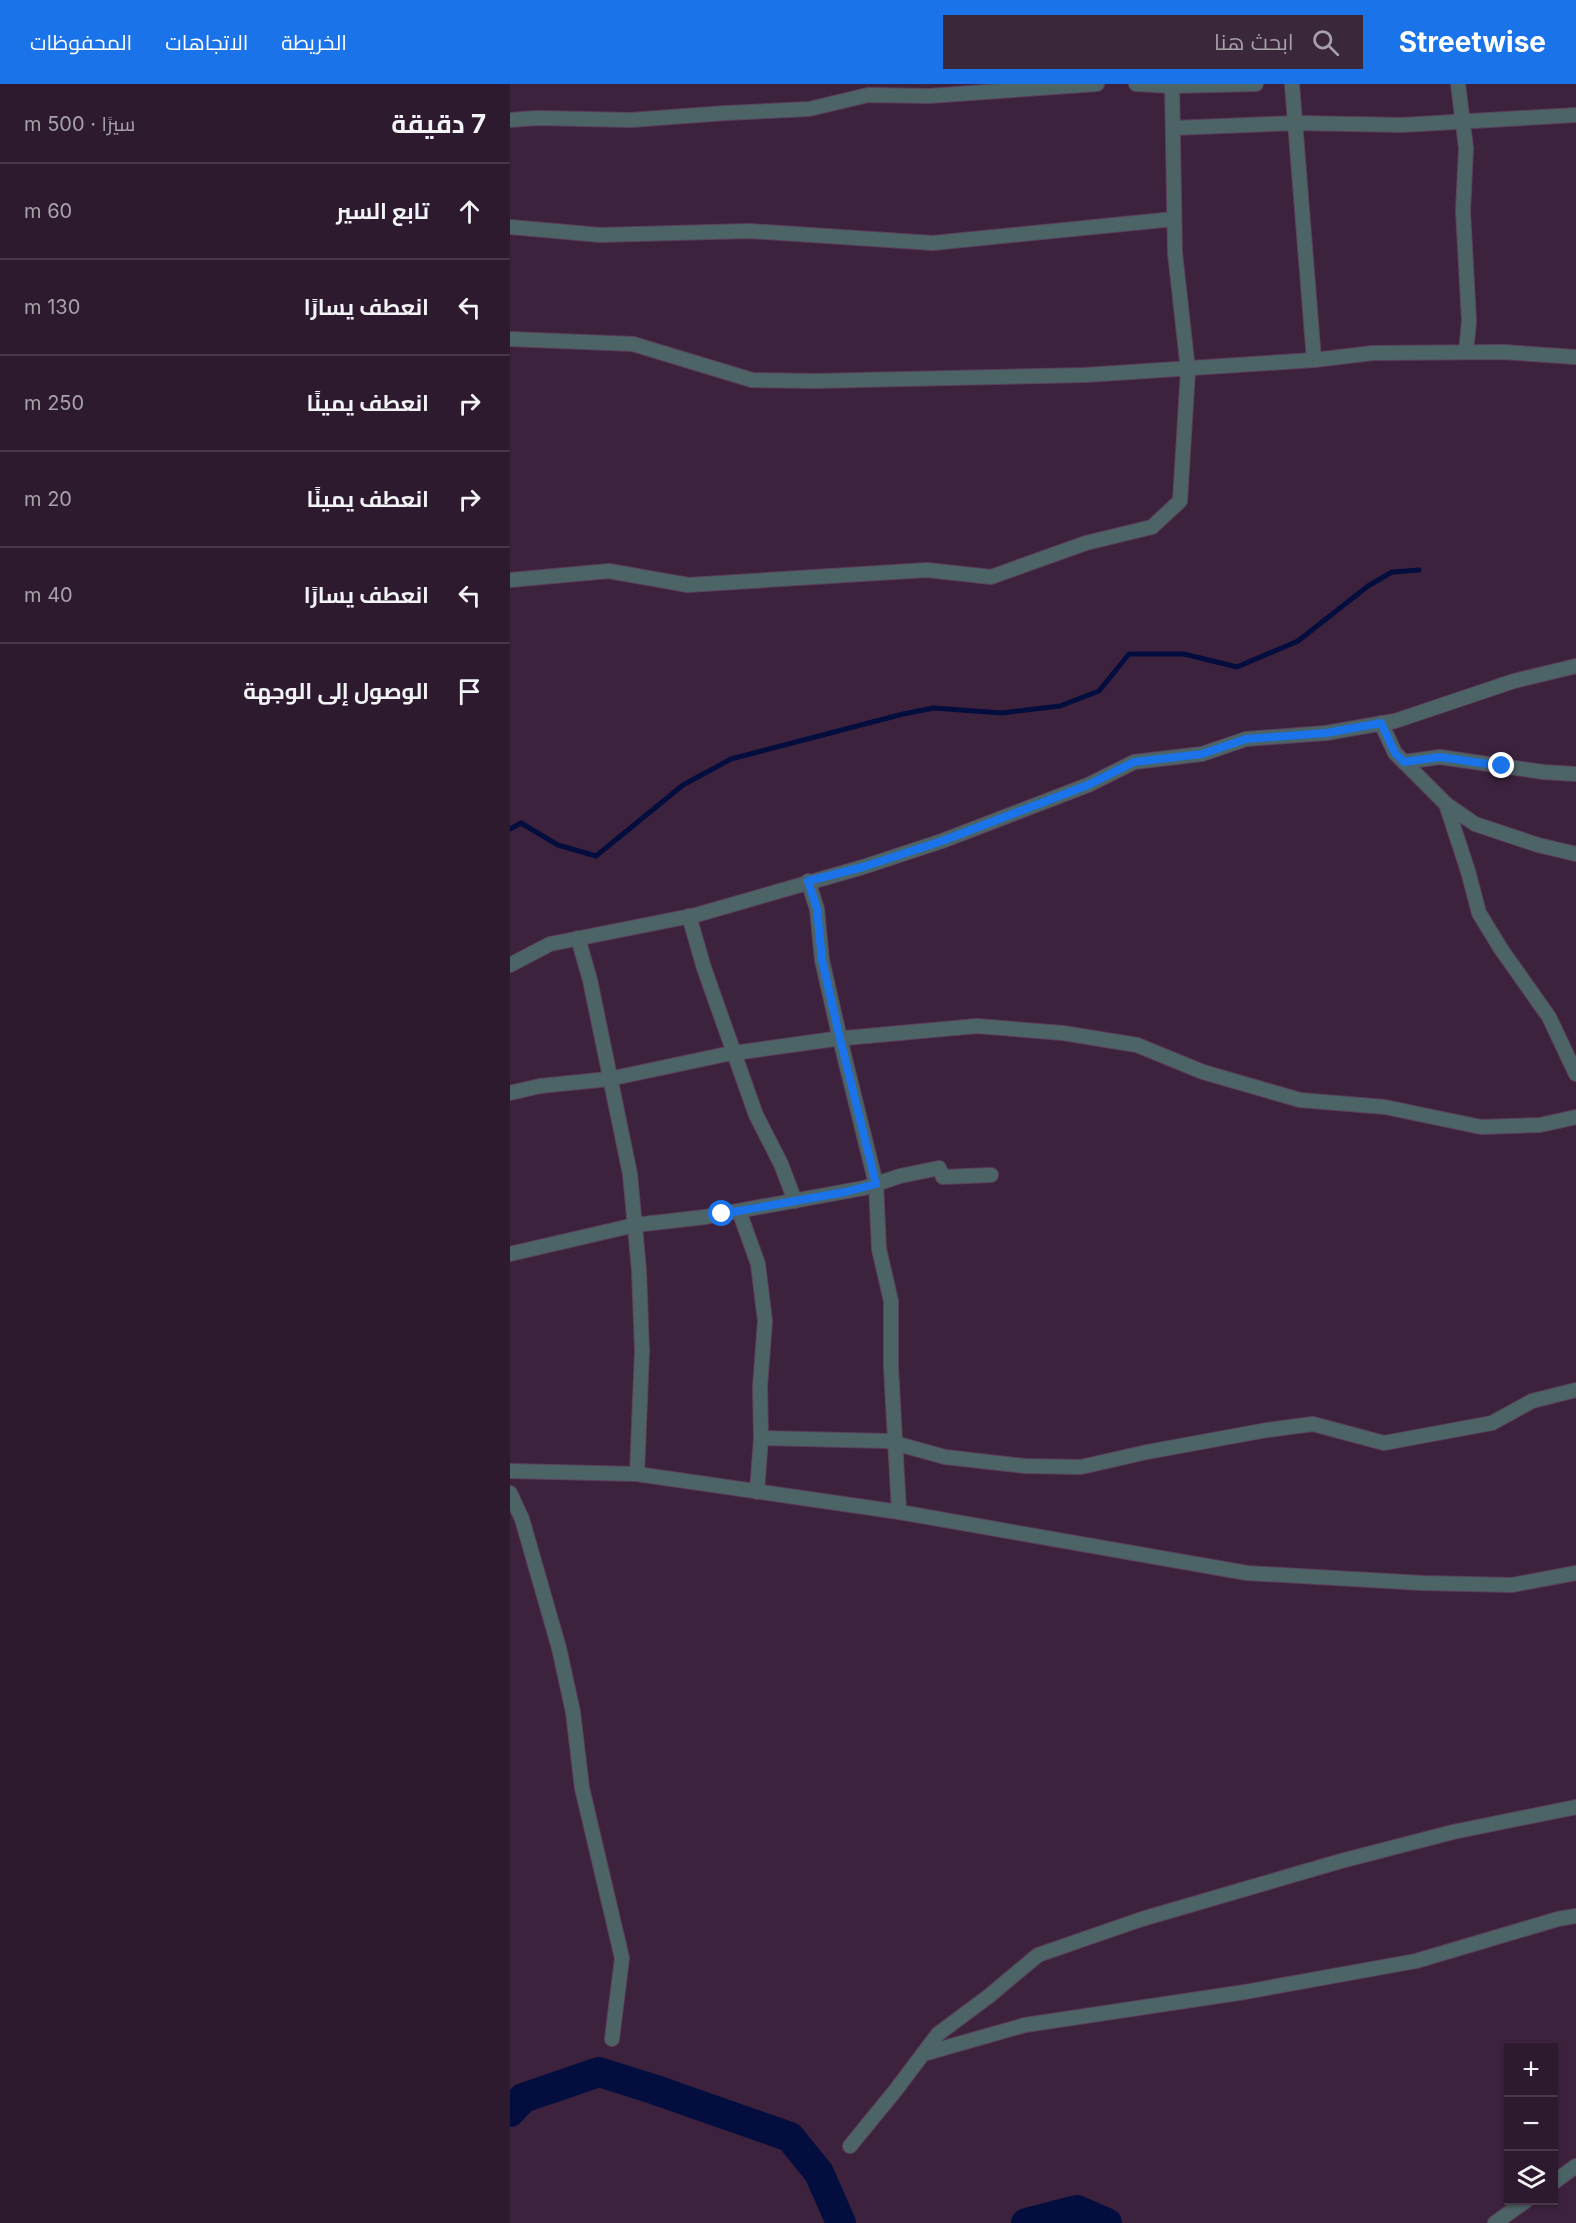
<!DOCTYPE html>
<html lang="ar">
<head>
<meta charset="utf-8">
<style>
  :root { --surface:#2e1a2e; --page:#3a273a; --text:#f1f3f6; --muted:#a7a1aa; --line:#49384a; --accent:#1a73e8 }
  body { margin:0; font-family:Inter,Cairo,sans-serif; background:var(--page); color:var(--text); direction:rtl }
  .controls { position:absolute; right:18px; bottom:18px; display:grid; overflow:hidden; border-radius:0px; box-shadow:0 2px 4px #0004 }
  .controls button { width:54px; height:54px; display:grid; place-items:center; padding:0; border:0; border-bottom:2px solid var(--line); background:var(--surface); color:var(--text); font:30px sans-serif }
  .stop { position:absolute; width:18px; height:18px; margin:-14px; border:4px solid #1a73e8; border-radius:50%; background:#fff }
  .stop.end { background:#1a73e8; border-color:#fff; box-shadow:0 2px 6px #0008 }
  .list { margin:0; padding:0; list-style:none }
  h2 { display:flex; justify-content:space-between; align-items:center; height:78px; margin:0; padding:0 24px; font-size:26px }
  h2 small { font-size:20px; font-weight:400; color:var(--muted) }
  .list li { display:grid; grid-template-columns:39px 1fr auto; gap:18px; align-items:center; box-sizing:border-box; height:96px; padding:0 24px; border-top:2px solid var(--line) }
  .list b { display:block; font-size:22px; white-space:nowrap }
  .list em { font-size:20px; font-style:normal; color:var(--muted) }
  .icon { flex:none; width:33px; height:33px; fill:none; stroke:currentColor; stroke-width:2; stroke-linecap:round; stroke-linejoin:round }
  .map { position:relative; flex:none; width:1066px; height:2139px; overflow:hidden; direction:ltr }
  header { display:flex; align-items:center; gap:36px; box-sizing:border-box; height:84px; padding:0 30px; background:var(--accent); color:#fff }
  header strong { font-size:28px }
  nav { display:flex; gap:33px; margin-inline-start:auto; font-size:21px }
  .search { width:420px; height:54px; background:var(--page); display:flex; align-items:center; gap:15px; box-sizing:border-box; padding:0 21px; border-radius:0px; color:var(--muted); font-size:22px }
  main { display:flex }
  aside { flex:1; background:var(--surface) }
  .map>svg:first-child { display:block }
</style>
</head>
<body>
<header>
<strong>Streetwise</strong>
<div class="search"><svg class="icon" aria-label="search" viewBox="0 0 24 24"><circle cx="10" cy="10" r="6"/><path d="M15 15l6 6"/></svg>ابحث هنا</div>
<nav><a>الخريطة</a><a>الاتجاهات</a><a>المحفوظات</a></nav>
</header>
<main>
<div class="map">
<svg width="1066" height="2139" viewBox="0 0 1066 2139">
  <rect width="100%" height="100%" fill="#3d223e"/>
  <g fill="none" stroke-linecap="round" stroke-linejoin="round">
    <path stroke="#030e3e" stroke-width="5" d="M0,745l11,-6 37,22 38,11 87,-71 48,-26 172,-45 31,-6 68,5 58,-7 39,-15 30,-37h55l53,13 61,-26 70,-55 24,-14 27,-2"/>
    <g stroke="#030e3e" stroke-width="30">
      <path d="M0,2028l13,-14 76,-26 54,17 137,48 29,36 22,50"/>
      <path d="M516,2139l51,-13 30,13"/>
    </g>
    <defs>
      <g id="street">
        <path d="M626,0l36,2 84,-2"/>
        <path d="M782,0l22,276"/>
        <path d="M948,0l8,64 -3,63 6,110 -3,31"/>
        <path d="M0,36l27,-2 94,2 95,-7 83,-4 59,-14 61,1 168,-12"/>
        <path d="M663,44l123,-5 106,2 174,-10"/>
        <path d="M0,143l90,8 149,-4 184,12 241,-24"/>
        <path d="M0,255l123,5 119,36 63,1 270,-6 229,-15 59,-7 130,-1 73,5"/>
        <path d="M0,496l99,-9 79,14 239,-15 64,7 95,-34 66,-16 28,-26 8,-131 -13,-117 -3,-169"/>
        <path d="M871,639l14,30 51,51 29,20 63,21 38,9"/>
        <path d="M894,678l36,-5 103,15 33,2"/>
        <path d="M936,720l22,67 11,42 22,36 48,68 27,57"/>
        <path d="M298,797l9,28 5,51 18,79 36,145 3,65 12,52v66l8,145"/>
        <path d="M179,832l15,52 52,147 25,49 14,37"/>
        <path d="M68,854l12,42 40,194 9,96 3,81 -5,123"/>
        <path d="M0,881l40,-21 146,-29 167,-48 79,-26 146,-56 46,-23 68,-8 44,-15 80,-6 69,-12 119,-40 62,-15"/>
        <path d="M0,1009l30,-7 69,-7 118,-25 107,-15 143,-13 86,7 74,12 66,27 97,28 85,7 96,20 59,-2 36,-8"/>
        <path d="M229,1127l19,53 7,57 -5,66 1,51 -4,54"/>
        <path d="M0,1170l125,-29 70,-8 159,-29 36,-12 39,-8 4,9 48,-2"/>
        <path d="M251,1354l126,3 58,16 80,9 56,1 66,-15 120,-22 46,-6 71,19 108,-20 40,-22 44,-11"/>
        <path d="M0,1387l127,3 262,38 348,61 175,10 90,2 64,-12"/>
        <path d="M0,1409l12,26 37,129 14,64 9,76 40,170 -10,81"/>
        <path d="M413,1970l102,-29 220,-33 171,-31 142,-42 18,-3"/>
        <path d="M340,2062l45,-55 43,-57 51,-38 49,-41 104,-36 199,-58 112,-29 123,-25"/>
        <path d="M1044,2098l22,-16"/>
        <path d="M985,2139l32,-23"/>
      </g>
    </defs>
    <use href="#street" stroke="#5a415b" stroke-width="16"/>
    <use href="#street" stroke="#4d6467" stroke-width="14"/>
  </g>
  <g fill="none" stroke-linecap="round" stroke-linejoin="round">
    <path stroke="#1a73e8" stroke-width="8" d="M212,1130l123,-22 31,-8 -36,-145 -18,-79 -5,-51 -9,-28 55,-14 79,-26 146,-56 46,-23 68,-8 44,-15 80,-6 55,-10 14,30 9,9 36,-5 62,9"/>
  </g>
</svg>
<div class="controls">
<button>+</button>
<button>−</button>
<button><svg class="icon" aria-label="layers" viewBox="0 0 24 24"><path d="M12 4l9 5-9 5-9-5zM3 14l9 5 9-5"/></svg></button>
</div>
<div class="stop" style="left:212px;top:1130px"></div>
<div class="stop end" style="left:992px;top:682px"></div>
</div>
<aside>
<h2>7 دقيقة<small>سيرًا · 500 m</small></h2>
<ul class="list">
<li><svg class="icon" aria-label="ahead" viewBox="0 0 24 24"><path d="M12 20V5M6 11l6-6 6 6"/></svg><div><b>تابع السير</b></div><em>60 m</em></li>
<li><svg class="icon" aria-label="left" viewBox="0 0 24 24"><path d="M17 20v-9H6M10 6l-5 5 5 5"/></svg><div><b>انعطف يسارًا</b></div><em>130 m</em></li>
<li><svg class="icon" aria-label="right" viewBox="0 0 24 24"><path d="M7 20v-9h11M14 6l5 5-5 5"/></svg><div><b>انعطف يمينًا</b></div><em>250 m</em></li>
<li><svg class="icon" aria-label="right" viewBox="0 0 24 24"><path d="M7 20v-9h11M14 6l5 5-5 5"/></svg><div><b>انعطف يمينًا</b></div><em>20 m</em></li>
<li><svg class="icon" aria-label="left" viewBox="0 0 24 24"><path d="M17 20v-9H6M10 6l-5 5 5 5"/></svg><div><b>انعطف يسارًا</b></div><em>40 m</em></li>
<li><svg class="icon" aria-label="arrive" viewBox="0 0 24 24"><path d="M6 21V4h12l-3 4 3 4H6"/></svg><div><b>الوصول إلى الوجهة</b></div></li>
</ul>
</aside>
</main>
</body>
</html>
